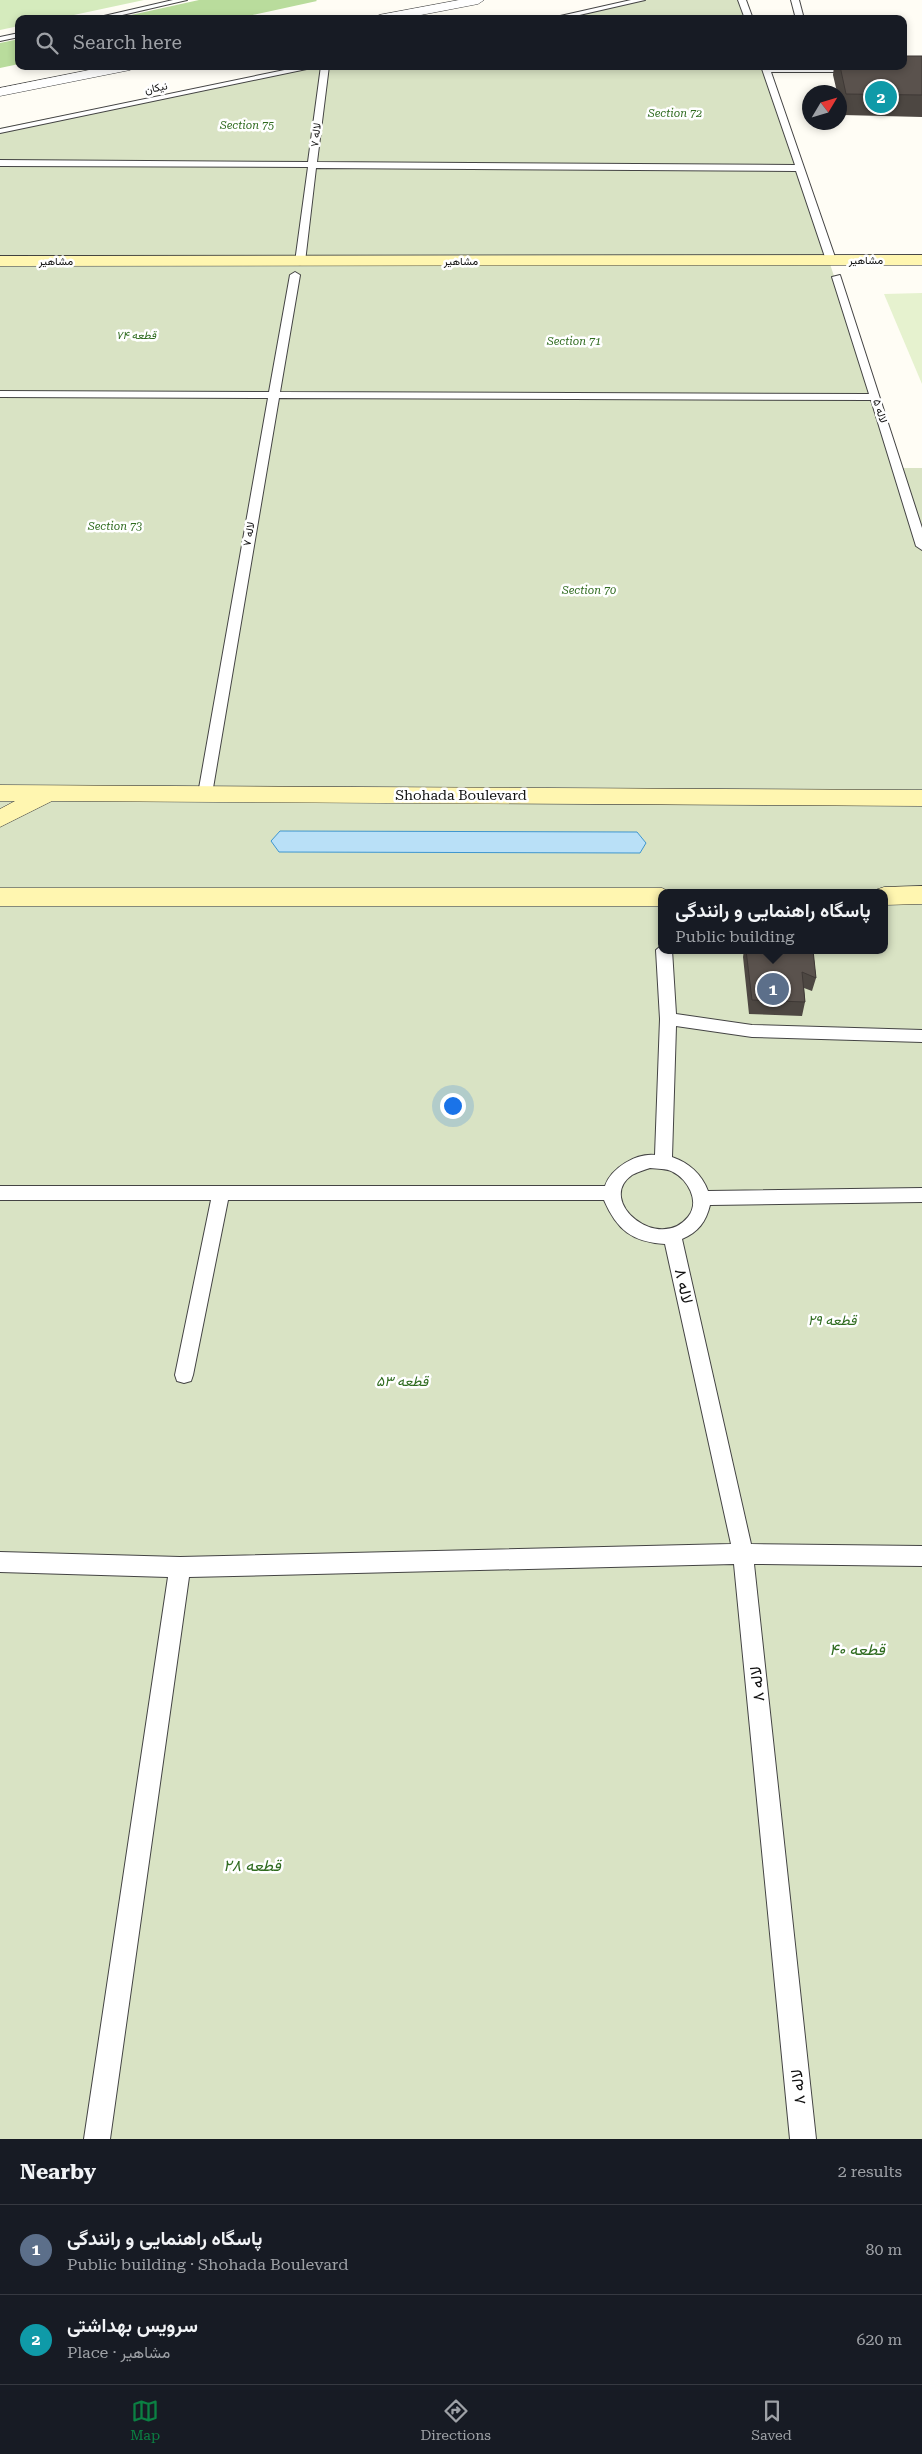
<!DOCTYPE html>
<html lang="en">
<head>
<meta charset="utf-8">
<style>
  :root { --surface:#171b24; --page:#242831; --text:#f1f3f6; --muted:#9ea1a6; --line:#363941; --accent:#0b8043 }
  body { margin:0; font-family:"Roboto Serif",Vazirmatn,serif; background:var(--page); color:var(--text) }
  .compass { position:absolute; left:802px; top:85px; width:45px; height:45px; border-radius:50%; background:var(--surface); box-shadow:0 2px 8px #0003; rotate:52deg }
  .you { position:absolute; left:452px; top:1105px; width:18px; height:18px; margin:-12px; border:4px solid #fff; border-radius:50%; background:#1a73e8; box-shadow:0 0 0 8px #1a73e833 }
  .badge { display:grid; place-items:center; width:32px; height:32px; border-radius:50%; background:var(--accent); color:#fff; font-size:16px; font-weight:700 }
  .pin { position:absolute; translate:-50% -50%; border:2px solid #fff; box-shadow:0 1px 5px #0006 }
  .popup { position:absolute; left:658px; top:889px; width:230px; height:65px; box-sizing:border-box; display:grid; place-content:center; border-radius:10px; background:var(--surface); filter:drop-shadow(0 1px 4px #0005); font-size:16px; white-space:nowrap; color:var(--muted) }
  .popup b { font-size:19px; color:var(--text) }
  .popup::after { content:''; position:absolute; left:50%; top:100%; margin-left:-10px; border:10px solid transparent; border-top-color:var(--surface) }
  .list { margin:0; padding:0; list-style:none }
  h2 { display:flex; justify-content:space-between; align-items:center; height:65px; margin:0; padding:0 20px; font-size:21px }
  h2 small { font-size:16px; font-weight:400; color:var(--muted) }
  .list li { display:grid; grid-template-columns:32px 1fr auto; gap:15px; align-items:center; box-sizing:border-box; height:90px; padding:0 20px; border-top:1px solid var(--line) }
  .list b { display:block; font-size:19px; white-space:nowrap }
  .list p { margin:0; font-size:16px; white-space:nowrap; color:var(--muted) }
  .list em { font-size:16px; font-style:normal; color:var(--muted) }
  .icon { flex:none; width:28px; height:28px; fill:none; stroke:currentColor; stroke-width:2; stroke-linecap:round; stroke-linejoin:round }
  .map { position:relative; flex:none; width:922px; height:2139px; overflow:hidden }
  .search { position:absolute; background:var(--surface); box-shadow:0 2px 8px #0003; left:15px; right:15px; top:15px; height:55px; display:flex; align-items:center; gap:12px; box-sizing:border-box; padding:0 18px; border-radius:10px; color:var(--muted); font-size:19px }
  .sheet { height:245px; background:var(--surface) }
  nav { display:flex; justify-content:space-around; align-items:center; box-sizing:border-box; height:70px; border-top:1px solid var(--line); background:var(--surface); font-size:14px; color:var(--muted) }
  nav a { display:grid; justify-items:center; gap:2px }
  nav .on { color:var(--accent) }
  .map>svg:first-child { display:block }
</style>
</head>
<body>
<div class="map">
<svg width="922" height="2139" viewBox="0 0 922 2139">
  <rect width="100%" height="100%" fill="#fffdf5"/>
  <path fill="#d5ebbd" d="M0,0h144l-89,19h-36v7l-19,4z"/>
  <g fill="#b9dc9c">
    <path d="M199,0h117l1,1 -83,18h-121z"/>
    <path d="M19,39v25l-19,4v-25z"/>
  </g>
  <g fill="#d9e3c4" fill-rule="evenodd">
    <path d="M639,0h103l6,19h-202z"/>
    <path d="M308,66h456l134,402h24v1671h-922v-2011zM662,893h222v57h-222z"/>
  </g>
  <path fill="#e6f2cf" d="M922,293v91l-38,-90z"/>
  <path fill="#b9e0f7" stroke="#3f96cf" d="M280,831l357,1 9,11 -6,10 -361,-1 -8,-11z"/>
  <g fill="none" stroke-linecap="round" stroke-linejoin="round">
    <defs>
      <g id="lane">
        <path d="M173,0h14l-82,19h-14z"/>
        <path d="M631,0h14l-83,19h-15z"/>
        <path d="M738,0h8l7,19h-8z"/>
        <path d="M791,0h8l5,19h-8z"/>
        <path d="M19,33v4l-19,4v-4z"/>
        <path d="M304,66h17l-321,67v-4z"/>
        <path d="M321,66h8l-12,96 478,3 -34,-99 97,2 1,2 -4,2h-84l65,188 -5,3 -5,-3 -30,-89 -480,-3 -11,94 -5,3 -5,-3 13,-95 -308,-1v-6l308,2z"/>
        <path d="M295,272l5,3 -20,117 589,2 -37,-117 8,-2 82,253v22l-6,-4 -45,-146 -592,-2 -67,396 -7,5 -5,-2 -2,-3 70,-396 -268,-1v-6l269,1 21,-117z"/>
        <path d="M662,945v5h10l4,64 76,11 170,5v12l-170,-5 -76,-11 -4,131c17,6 29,16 36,34l214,-3v14l-212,3c-4,17 -12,27 -28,34l69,305 171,2v20l-168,-2 62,575h-26l-56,-575 -545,13 -79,562h-26l84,-562 -168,-5v-20l180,5 551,-13 -66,-300c-33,-2 -48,-14 -61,-44h-376l-35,175 -2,6 -7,2 -7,-2 -2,-6 36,-175h-211v-14h605c6,-18 31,-33 50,-31l5,-136 -4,-69zM650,1168c7,1 16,0 23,4 14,7 28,29 15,45 -29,36 -93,-16 -56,-42 5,-3 12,-5 18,-7z"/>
      </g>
      <g id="street">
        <path d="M459,0h25l-6,4 -78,15h-27l6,-4z"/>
        <path d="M109,66h27l-6,4 -130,26v-8z"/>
      </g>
      <g id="secondary">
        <path d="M922,255v10l-922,1v-10z"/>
        <path d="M0,785l922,5v16l-870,-5 -52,26v-18l15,-8h-15z"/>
        <path d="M922,886v18l-38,1v-12h-11l2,-3 9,-3z"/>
        <path d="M0,888h662l10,5h-10v13h-662z"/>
      </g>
    </defs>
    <use href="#lane" stroke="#444" stroke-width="2"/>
    <use href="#street" stroke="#444" stroke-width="1"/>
    <use href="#secondary" stroke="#333" stroke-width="1"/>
    <use href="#lane" fill="#fff" fill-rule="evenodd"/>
    <use href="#street" fill="#fff" fill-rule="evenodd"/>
    <use href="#secondary" fill="#fff6b0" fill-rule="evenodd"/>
  </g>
  <g fill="#4d4742">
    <path d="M922,56v61l-79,-2 -3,-13v-10h-3l-4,-17 1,-9h69z"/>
    <path d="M744,950h69l3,28 -4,13 -8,-3 1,14 -3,14 -53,-2 -6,-57z"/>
  </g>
  <g fill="#5a524d" stroke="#3f3936">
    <path d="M903,56h19v39l-76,-1 -6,-28h63z"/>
    <path d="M746,950h67l3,28 -14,-6 3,30 -53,-2z"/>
  </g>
  <g text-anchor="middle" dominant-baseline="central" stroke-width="5" stroke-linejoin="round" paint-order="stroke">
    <g font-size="11" fill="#111" stroke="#fff">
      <text transform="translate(156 88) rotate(-12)">نیکان</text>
      <text transform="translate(316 135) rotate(-83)">لاله ۷</text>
      <text x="866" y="260">مشاهیر</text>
      <text x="56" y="261">مشاهیر</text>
      <text x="461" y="261">مشاهیر</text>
      <text transform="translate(880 411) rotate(72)">لاله ۵</text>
      <text transform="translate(249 534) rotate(-80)">لاله ۷</text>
    </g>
    <g font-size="11" font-style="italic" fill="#2f6b1f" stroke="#fff">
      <text x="675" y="113">Section 72</text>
      <text x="247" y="125">Section 75</text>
      <text x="136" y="335">قطعه ۷۴</text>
      <text x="574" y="341">Section 71</text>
      <text x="115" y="526">Section 73</text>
      <text x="589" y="590">Section 70</text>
    </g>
    <g font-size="14" fill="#111" stroke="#fff">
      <text x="461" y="795">Shohada Boulevard</text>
    </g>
    <g font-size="14" font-style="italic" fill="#2f6b1f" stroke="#fff">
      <text x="832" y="1320">قطعه ۲۹</text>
      <text x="402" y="1381">قطعه ۵۳</text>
    </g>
    <g font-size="16" fill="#111" stroke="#fff">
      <text transform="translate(684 1286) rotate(77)">لاله ۸</text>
      <text transform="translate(757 1684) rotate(-96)">لاله ۸</text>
      <text transform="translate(798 2087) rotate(-96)">لاله ۸</text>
    </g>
    <g font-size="16" font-style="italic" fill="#2f6b1f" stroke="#fff">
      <text x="857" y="1649">قطعه ۴۰</text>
      <text x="252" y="1865">قطعه ۲۸</text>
    </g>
  </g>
</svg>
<svg class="compass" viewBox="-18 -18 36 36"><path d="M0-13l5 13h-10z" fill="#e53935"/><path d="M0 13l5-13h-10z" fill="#9ea1a6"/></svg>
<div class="you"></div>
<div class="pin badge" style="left:773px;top:989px;background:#5c6f8a">1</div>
<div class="popup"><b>پاسگاه راهنمایی و رانندگی</b>Public building</div>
<div class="pin badge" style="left:881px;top:97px;background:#0f9aa8">2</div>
<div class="search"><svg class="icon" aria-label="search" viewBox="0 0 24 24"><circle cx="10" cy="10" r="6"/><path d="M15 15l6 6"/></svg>Search here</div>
</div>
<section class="sheet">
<h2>Nearby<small>2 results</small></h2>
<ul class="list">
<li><span class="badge" style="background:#5c6f8a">1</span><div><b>پاسگاه راهنمایی و رانندگی</b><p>Public building · Shohada Boulevard</p></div><em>80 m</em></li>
<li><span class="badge" style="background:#0f9aa8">2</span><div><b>سرویس بهداشتی</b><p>Place · مشاهیر</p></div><em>620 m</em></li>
</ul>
</section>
<nav>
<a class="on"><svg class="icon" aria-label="map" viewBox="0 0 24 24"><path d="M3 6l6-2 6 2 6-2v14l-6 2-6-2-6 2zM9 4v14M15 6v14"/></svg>Map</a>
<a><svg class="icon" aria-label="directions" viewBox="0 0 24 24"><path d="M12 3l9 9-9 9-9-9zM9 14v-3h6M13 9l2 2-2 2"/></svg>Directions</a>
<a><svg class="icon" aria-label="saved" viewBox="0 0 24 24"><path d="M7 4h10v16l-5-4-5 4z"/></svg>Saved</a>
</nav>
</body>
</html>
